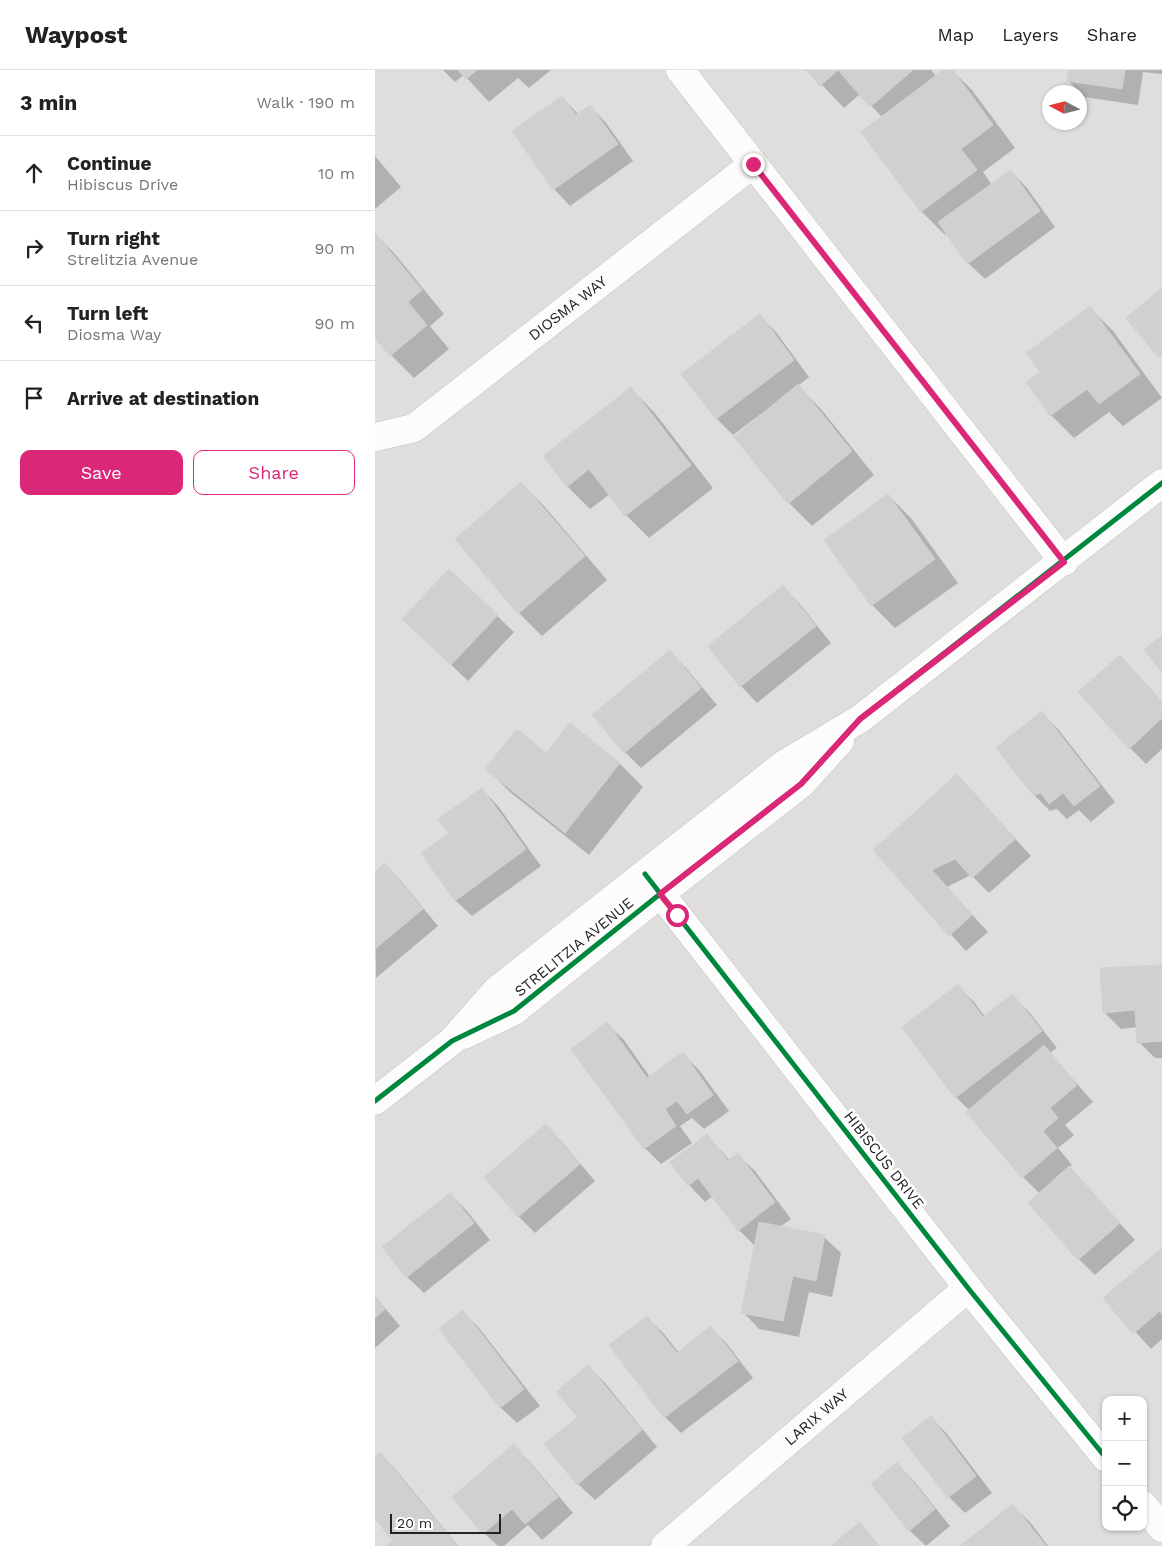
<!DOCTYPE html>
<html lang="en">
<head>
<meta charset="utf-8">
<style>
  :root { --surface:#fff; --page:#f6f6f6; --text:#222; --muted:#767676; --line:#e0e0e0; --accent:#db2777 }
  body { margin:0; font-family:"Work Sans",sans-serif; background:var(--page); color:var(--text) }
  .controls { position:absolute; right:15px; bottom:15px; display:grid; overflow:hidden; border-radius:10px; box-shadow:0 1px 4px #0004 }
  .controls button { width:45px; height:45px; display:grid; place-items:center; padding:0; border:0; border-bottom:1px solid var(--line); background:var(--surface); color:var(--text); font:25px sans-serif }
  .compass { position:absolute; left:667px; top:15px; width:45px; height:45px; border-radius:50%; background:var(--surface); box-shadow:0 1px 4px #0004; rotate:277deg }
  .scale { position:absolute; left:15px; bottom:12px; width:111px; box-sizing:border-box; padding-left:5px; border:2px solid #222; border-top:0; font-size:14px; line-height:18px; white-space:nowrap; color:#222; -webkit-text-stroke:4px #fff; paint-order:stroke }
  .stop { position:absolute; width:15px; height:15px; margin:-11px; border:4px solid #db2777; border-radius:50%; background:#fff }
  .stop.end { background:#db2777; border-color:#fff; box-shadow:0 1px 5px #0008 }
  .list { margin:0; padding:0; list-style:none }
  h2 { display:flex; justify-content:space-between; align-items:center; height:65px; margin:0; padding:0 20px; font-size:21px }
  h2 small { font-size:16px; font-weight:400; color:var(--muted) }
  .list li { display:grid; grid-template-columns:32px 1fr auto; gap:15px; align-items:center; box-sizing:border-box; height:75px; padding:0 20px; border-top:1px solid var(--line) }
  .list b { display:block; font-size:19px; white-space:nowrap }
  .list p { margin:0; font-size:16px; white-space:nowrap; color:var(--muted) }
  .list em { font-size:16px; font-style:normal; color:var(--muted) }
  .actions { display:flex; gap:10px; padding:15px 20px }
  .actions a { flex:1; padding:11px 0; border:1px solid var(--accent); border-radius:10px; text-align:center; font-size:18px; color:var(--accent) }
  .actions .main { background:var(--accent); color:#fff }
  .icon { flex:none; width:28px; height:28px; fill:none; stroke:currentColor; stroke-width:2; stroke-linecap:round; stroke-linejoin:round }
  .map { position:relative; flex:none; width:787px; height:1476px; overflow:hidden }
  header { display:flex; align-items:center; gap:30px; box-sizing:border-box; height:70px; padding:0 25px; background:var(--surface); border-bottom:1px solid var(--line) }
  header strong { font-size:24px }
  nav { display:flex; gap:28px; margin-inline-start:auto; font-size:18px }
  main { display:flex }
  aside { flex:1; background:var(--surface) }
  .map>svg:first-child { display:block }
</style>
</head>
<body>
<header>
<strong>Waypost</strong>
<nav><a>Map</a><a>Layers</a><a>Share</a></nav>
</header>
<main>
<aside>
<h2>3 min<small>Walk · 190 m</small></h2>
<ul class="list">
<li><svg class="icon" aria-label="ahead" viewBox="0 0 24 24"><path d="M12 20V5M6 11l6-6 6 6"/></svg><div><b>Continue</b><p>Hibiscus Drive</p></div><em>10 m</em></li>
<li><svg class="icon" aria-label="right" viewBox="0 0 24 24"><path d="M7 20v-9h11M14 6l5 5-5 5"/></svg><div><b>Turn right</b><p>Strelitzia Avenue</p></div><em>90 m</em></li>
<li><svg class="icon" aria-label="left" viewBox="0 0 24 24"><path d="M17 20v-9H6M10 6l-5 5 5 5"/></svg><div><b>Turn left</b><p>Diosma Way</p></div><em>90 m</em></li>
<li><svg class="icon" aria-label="arrive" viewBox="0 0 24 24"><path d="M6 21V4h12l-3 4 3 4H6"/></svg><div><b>Arrive at destination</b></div></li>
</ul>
<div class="actions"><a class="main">Save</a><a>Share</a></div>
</aside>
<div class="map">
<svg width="787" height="1476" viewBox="0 0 787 1476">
  <rect width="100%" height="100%" fill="#f0eeeb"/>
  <path fill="#dfdedc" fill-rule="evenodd" d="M0,0h787v1476h-787zM674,22h30v30h-30zM731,1330h37v127h-37z"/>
  <g fill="#0003">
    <path d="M68,0h108l-22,18 -11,-10 -29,24 -25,-27 -9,7z"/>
    <path d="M433,0h123l6,7 8,-7h7l20,20 43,58 -32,24 9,13 19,-14 16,17 28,39 -70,52 -17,-16 -21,-30 -2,2 -23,-23 -59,-79 20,-15 -23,-24 -16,14z"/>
    <path d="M695,0h92v4l-19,-2 -5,33 -54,-8 -16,-17z"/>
    <path d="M187,27l17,18 11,-9 16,17 27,38 -63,45 -16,-17z"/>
    <path d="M0,86l26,31 -26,22z"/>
    <path d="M0,164l19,19 50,61 -14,12 19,23 -35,29 -23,-23 -16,-19z"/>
    <path d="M715,238l23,23 49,67 -39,28 -14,-14 -35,26 -23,-23 -10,-43z"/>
    <path d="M385,246l16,16 33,45 -11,9 23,23 53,66 -62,51 -23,-23 -27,-90 -29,22 -16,-16 -34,-45z"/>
    <path d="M256,319l23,23 59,76 -64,50 -23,-23 -16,-21 -20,15 -23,-23z"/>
    <path d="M146,413l23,23 63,74 -65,56 -23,-23 -63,-74z"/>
    <path d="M513,425l23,23 47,65 -63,45 -23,-23z"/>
    <path d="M74,500l65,62 -46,49 -48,-46z"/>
    <path d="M408,517l16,16 32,40 -74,60 -16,-17 -31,-39z"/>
    <path d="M295,582l16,16 31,37 -76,63 -16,-16z"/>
    <path d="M745,586l42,46v47l-16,15 -16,-16z"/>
    <path d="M667,643l16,16 57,73 -24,20 -12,-12 -12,9 -10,-10 -7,2 -17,-17z"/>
    <path d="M195,654l50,40 23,23 -54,68 -79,-63 -23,-23 59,-15z"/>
    <path d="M107,719l16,17 43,60 -69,50 -17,-16 -4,-67z"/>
    <path d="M598,722l58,64 -42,37 -18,-18 -24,12 41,45 -22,19 -91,-101z"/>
    <path d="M10,795l16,16 37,45 -62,52 -1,-105z"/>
    <path d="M787,896v92h-7l-16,-16 -1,-15 -17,2 -17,-17z"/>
    <path d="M583,916l16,16 11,15 28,-21 16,16 28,36 -7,5 43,49 -28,23 9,10 -16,13 14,17 -3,3 66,72 -40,35 -16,-16 -39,-65 -17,-17 -53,-66 -14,-14z"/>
    <path d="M232,954l17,16 26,37 33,-23 16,16 30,41 -25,18 -12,-11 -12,8 12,17 -31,21 -16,-16z"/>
    <path d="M171,1056l16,16 33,39 -60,52 -16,-16 -34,-40z"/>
    <path d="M332,1065l23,26 8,-6 17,16 36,48 -11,8 44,10 17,16 -9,44 -23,-5 -10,45 -40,-8 -16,-17 13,-65 -17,-17 -26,-34 -8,6 -16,-17z"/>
    <path d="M75,1124l16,16 24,30 -66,53 -17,-16z"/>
    <path d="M787,1180v89l-11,10 -46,-51z"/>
    <path d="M0,1226l25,30 -25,22z"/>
    <path d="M88,1242l16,16 61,78 -23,17 -17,-16z"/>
    <path d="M272,1247l17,17 15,19 32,-25 16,16 26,34 -72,55 -16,-16z"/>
    <path d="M213,1296l17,17 52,64 -62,53 -17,-16 1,-67z"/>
    <path d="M556,1347l16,17 45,59 -27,20 -16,-16z"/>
    <path d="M139,1376l16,16 43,51 -31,27 -14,-15 -24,21h-6l-14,-13z"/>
    <path d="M5,1384l16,16 62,76h-70l7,-5 -20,-24v-59z"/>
    <path d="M522,1394l16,16 37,46 -24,20 -17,-16z"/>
    <path d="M638,1436l17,16 18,24h-86z"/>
  </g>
  <g fill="#d2d0ce" stroke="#d3d0cd">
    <path d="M83,0h19l-11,9z"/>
    <path d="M431,0h32l-18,16z"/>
    <path d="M463,0h75l-43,37z"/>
    <path d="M568,0h10l40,55 -32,24 16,21 -56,42 -60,-80z"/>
    <path d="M693,0h57l-3,19 -55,-8z"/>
    <path d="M187,26l14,19 14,-10 28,39 -65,46 -41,-59z"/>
    <path d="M636,100l29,41 -73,53 -29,-42z"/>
    <path d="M0,163l47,57 -14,12 19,23 -37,31 -15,-18z"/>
    <path d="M787,218v66l-4,3 -32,-39z"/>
    <path d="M715,236l50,68 -41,30 -12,-15 -37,27 -24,-34 14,-10 -14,-19z"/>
    <path d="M385,244l34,46 -78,59 -35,-45z"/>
    <path d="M423,314l54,67 -64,53 -54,-67z"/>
    <path d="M256,317l60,78 -66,51 -36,-47 -22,18 -24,-31z"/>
    <path d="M146,412l64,74 -67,58 -63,-75z"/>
    <path d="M513,424l47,65 -64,47 -47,-66z"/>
    <path d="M74,499l49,46 -47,50 -49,-46z"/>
    <path d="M408,515l33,41 -76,61 -32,-41z"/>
    <path d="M787,565v37l-18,-22z"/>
    <path d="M295,580l31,38 -77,65 -32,-38z"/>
    <path d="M745,585l42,47v16l-33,31 -51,-57z"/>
    <path d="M667,641l58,75 -26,20 -11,-13 -14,11 -8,-11 -8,2 -37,-47z"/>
    <path d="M195,653l50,40 -55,70 -80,-64 32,-40 29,24z"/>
    <path d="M582,704l58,65 -43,39 -17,-19 -23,11 40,45 -23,21 -76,-86z"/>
    <path d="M107,718l44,61 -71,52 -34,-48 28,-20 -11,-14z"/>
    <path d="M10,793l38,46 -48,40v-77z"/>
    <path d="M787,895v76l-25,2 -2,-33 -32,3 -3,-45z"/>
    <path d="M583,914l25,33 30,-23 29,37 -87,67 -53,-71z"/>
    <path d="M232,952l40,56 36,-26 30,43 -26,19 -10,-13 -12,8 11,17 -32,23 -73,-100z"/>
    <path d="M669,975l33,40 -27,23 8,10 -15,13 14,17 -35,30 -56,-66z"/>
    <path d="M171,1054l34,40 -62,53 -34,-40z"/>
    <path d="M332,1064l21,27 10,-8 37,49 -37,29 -40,-53 -10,8 -18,-24z"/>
    <path d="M694,1096l51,57 -42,37 -50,-57z"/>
    <path d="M75,1123l24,30 -68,55 -24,-31z"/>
    <path d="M384,1152l66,13 -9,46 -23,-5 -10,45 -42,-8z"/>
    <path d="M787,1178v66l-2,-3 -27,23 -30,-36z"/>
    <path d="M0,1227l10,12 -10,9z"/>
    <path d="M88,1240l61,79 -24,19 -61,-79z"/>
    <path d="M272,1246l30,37 34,-27 27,35 -74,57 -55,-73z"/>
    <path d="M213,1295l54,65 -65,55 -33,-41 34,-27 -22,-25z"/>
    <path d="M556,1346l45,60 -28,22 -46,-60z"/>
    <path d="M139,1374l44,53 -33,27 -13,-15 -29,25 -31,-37z"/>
    <path d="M5,1382l77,94h-71l7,-5 -18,-22v-63z"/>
    <path d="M522,1392l38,47 -26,22 -38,-47z"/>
    <path d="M638,1434l33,42h-86z"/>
    <path d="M485,1452l19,24h-48z"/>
  </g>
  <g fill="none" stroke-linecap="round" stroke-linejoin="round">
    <defs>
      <g id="minor">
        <path d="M305,0l384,492"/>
        <path id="s1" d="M0,367l39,-9 339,-264"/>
        <path d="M271,805l322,413 138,170"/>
        <path d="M768,1435l19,23"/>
        <path id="s2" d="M290,1476l303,-258"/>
      </g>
      <g id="tertiary">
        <path d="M89,965l50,-24 146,-117 141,-110 39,-43"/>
        <path d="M0,1031l77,-60 45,-51 286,-225 77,-46 302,-236"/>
      </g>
    </defs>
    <use href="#minor" stroke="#c6c5c3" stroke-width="29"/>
    <use href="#tertiary" stroke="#c6c5c3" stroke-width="29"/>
    <use href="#minor" stroke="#fdfcfc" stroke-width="28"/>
    <use href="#tertiary" stroke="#fdfcfc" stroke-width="28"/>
    <defs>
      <g id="cycleway">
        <path d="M270,804l323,414 138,170"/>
        <path d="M0,1031l77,-60 62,-30 146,-117 141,-110 59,-65 302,-236"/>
      </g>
    </defs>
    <use href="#cycleway" stroke="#fff" stroke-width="8"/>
    <use href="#cycleway" stroke="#00873e" stroke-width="5"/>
  </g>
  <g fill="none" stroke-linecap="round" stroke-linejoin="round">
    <path stroke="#db2777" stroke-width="6" d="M302,845l-17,-21 141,-110 59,-65 204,-157 -311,-398"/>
  </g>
  <g text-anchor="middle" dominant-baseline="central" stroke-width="5" stroke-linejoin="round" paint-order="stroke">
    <g font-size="15" fill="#222" stroke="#fff">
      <text stroke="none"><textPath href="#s1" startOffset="235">DIOSMA WAY</textPath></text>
      <text transform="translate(199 877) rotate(-39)">STRELITZIA AVENUE</text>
      <text transform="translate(509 1090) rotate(52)">HIBISCUS DRIVE</text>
      <text stroke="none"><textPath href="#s2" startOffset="199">LARIX WAY</textPath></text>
    </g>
  </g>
</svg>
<div class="controls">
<button>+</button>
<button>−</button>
<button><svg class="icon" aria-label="locate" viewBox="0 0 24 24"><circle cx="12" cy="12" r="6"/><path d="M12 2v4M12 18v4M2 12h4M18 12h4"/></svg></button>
</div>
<svg class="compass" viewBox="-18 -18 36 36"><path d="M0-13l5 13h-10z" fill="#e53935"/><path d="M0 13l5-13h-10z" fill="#767676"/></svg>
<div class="scale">20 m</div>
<div class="stop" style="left:302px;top:845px"></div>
<div class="stop end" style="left:378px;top:94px"></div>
</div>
</main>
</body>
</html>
